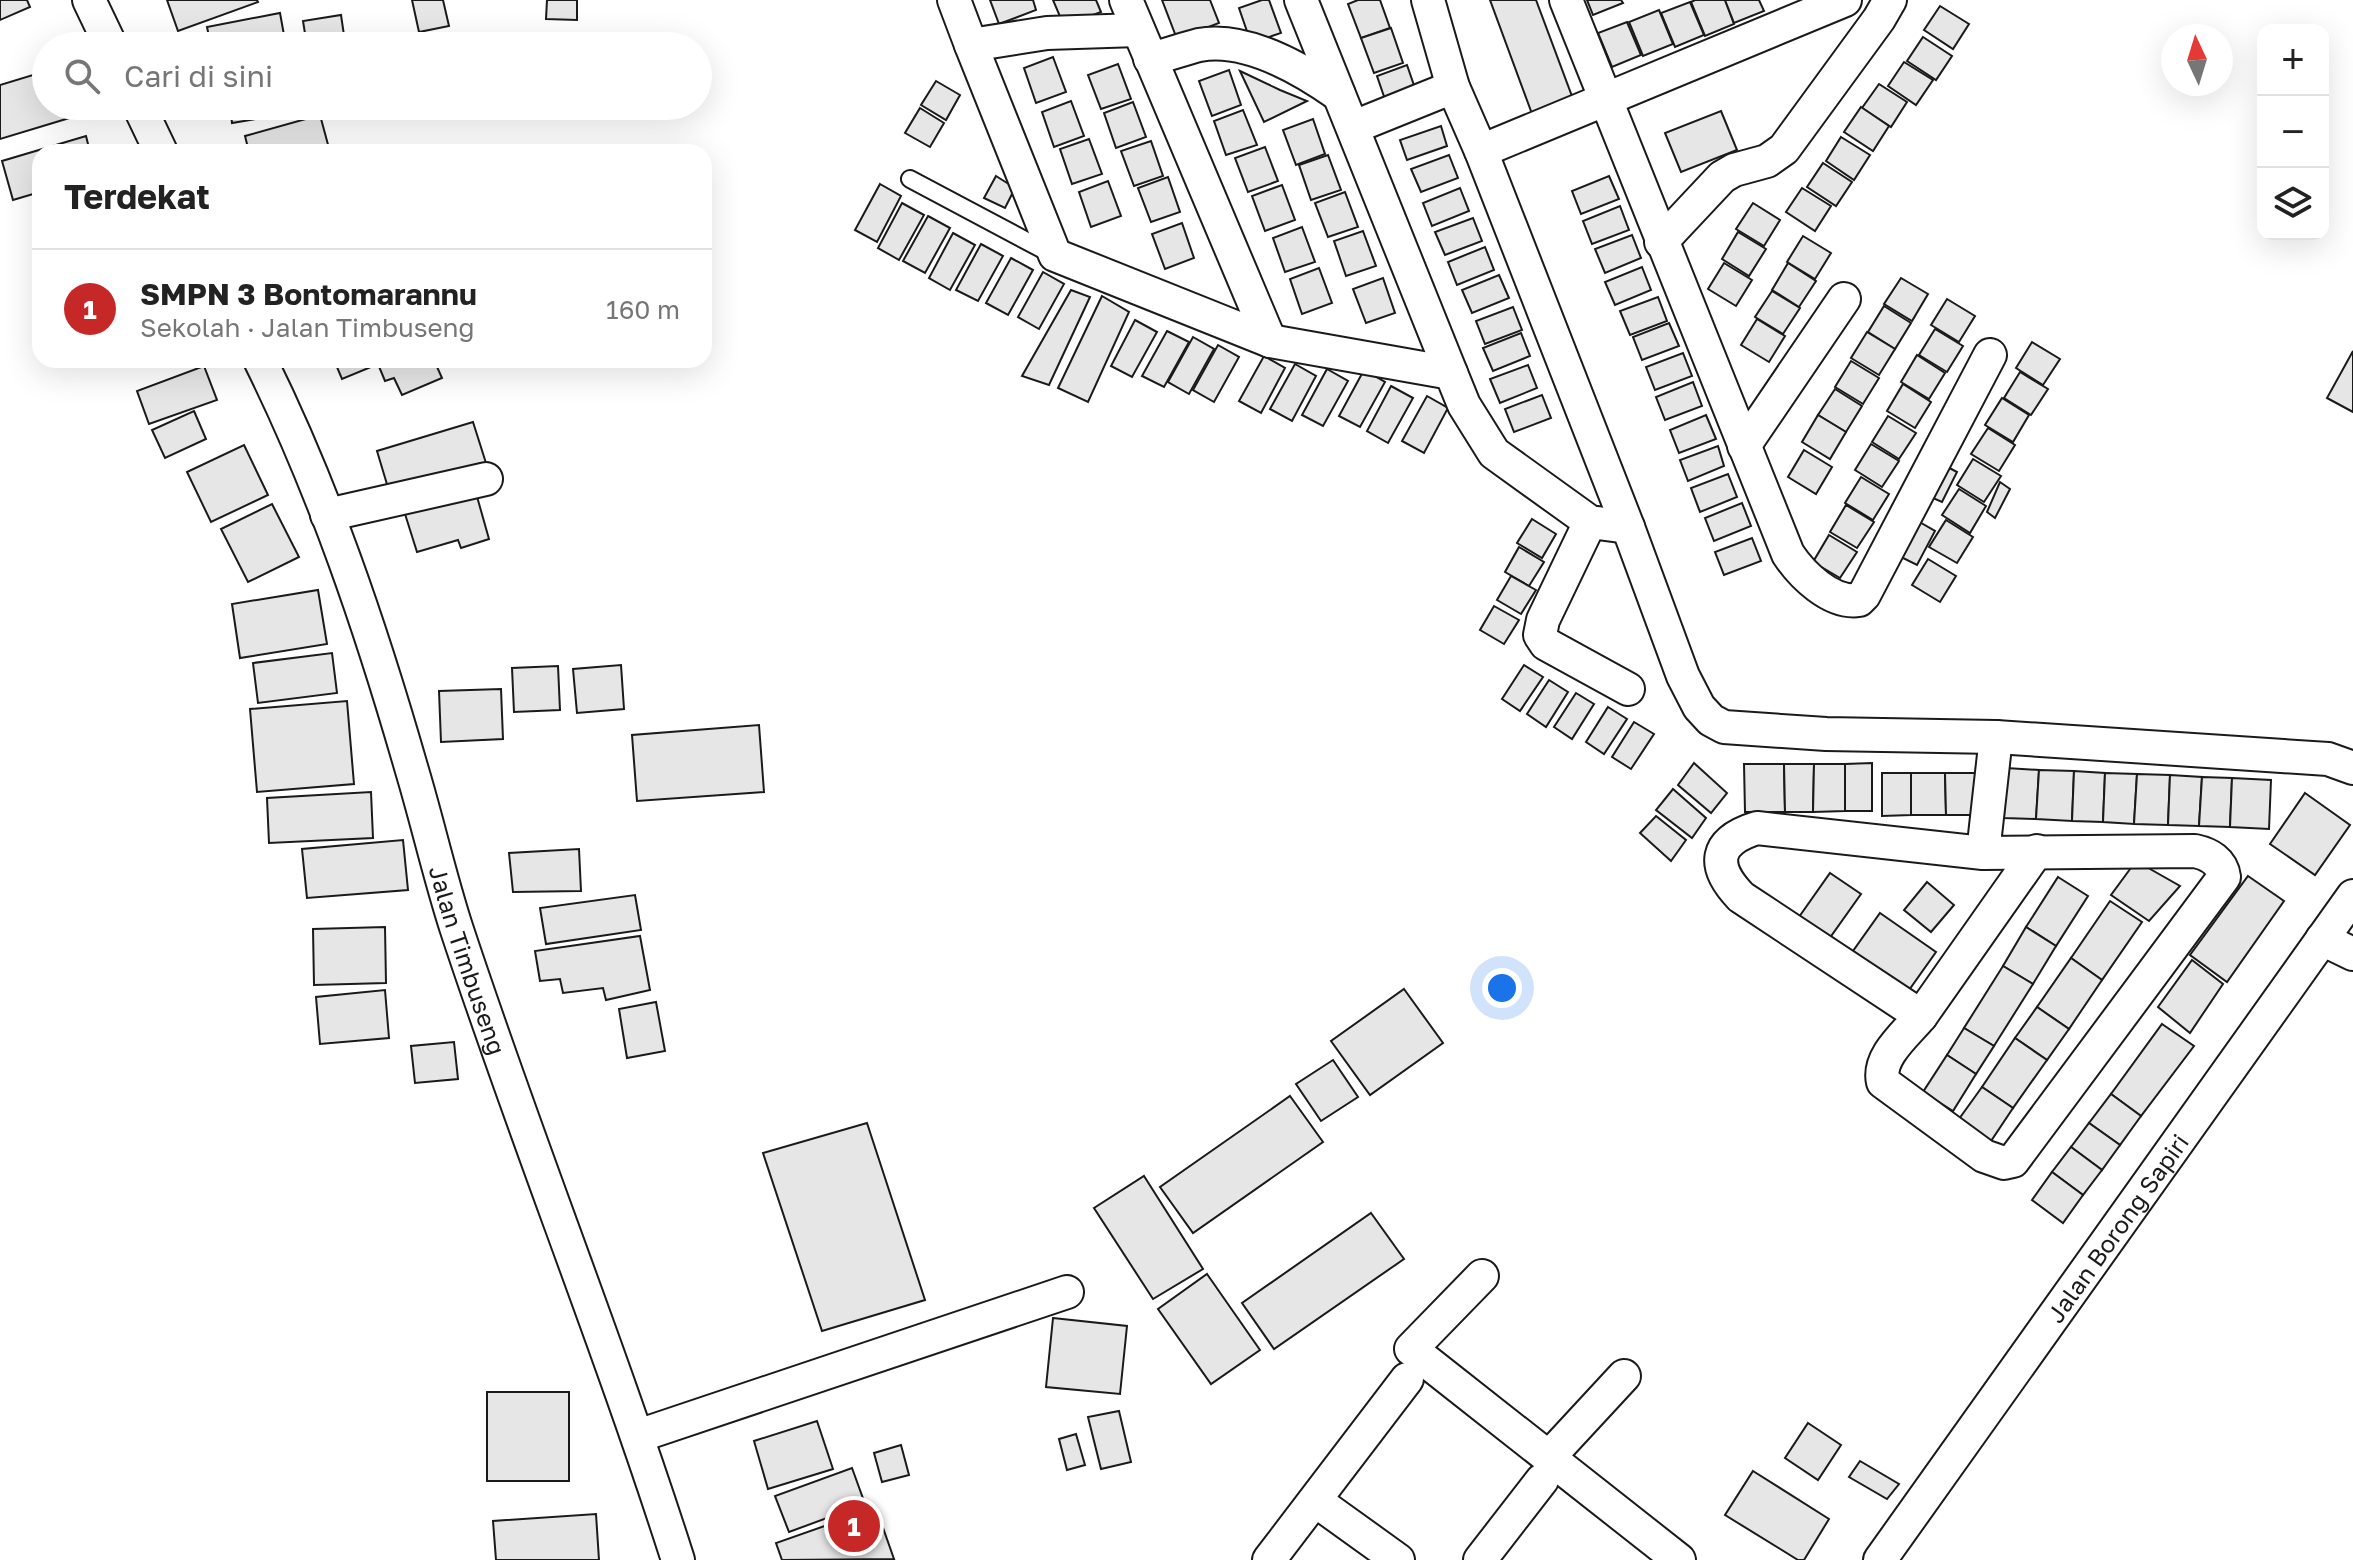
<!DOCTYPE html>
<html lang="id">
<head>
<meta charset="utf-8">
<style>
  :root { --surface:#fff; --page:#f6f6f6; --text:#222; --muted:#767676; --line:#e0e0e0; --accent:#c62828 }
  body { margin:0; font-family:"Golos Text",sans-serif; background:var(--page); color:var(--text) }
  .controls { position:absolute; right:24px; top:24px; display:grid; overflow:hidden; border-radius:16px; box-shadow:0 8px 32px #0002 }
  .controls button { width:72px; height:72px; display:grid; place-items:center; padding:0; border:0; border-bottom:2px solid var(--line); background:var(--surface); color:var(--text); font:40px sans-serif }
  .compass { position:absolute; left:2161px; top:24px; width:72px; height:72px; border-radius:50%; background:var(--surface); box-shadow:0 8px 32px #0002; rotate:356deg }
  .you { position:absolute; left:1502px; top:988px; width:28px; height:28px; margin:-20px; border:6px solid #fff; border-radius:50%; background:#1a73e8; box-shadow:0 0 0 12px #1a73e833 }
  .badge { display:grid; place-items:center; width:52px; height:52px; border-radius:50%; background:var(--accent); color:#fff; font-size:26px; font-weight:700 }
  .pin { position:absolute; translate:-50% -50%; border:4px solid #fff; box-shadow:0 2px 8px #0006 }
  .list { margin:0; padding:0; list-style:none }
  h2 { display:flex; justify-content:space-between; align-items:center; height:104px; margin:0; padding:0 32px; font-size:34px }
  h2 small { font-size:26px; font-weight:400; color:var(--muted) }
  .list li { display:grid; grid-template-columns:52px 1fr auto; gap:24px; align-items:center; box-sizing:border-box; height:120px; padding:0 32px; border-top:2px solid var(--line) }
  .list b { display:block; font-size:30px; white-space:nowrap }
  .list p { margin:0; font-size:26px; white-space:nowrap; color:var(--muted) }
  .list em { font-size:26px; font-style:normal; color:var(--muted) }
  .icon { flex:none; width:44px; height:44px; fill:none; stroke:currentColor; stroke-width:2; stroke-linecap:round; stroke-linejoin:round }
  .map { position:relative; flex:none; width:2353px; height:1560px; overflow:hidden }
  .search { position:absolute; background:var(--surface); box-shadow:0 8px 32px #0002; left:32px; top:32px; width:680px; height:88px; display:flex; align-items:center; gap:20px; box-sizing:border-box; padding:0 28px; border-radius:44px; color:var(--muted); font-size:30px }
  .panel { position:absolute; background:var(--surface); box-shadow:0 8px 32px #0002; left:32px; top:144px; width:680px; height:224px; border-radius:24px }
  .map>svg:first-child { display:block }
</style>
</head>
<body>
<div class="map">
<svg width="2353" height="1560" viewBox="0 0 2353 1560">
  <rect width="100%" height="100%" fill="#fff"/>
  <g fill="#e6e6e6" stroke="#1a1a1a" stroke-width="2">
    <path d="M0,0h27l3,7 -30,13z"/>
    <path d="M167,0h90l1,2 -80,29z"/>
    <path d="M412,0h31l6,26 -30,6z"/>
    <path d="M547,0h30v20l-31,-1z"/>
    <path d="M990,0h43l3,10 -37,14z"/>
    <path d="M1053,0h43l5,12 -37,14z"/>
    <path d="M1162,0h48l9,23 -42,16z"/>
    <path d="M1262,0h7l12,33 -30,10 -12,-35z"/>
    <path d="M1358,0h22l10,28 -29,10 -13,-34z"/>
    <path d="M1490,0h46l40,107 -41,15z"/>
    <path d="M1587,0h34l2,3 -30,12z"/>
    <path d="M1695,0h30l9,24 -29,12 -14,-34z"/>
    <path d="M1725,0h34l5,11 -30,12z"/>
    <path d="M1690,2l14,33 -29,12 -14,-34z"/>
    <path d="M1940,6l29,18 -16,25 -29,-19z"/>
    <path d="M1659,10l14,34 -30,12 -14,-34z"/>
    <path d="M280,13l6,33h-75l-4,-19z"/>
    <path d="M341,15l4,27 -38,4 -4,-25z"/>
    <path d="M1627,22l14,33 -29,12 -14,-34z"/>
    <path d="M1391,28l12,35 -29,10 -13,-35z"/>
    <path d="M1923,37l29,19 -16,24 -29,-19z"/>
    <path d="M1053,57l13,35 -30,11 -12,-35z"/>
    <path d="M1904,62l29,18 -17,25 -28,-19z"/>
    <path d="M1118,64l13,35 -30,10 -13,-34z"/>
    <path d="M1407,65l12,35 -30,11 -12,-35z"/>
    <path d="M1229,70l12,35 -29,11 -13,-35z"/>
    <path d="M46,71v35h27l3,10 -76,23v-54z"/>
    <path d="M1240,71l40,19 27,11 -43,21z"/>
    <path d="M936,81l24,14 -14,25 -25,-15z"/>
    <path d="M1879,84l28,18 -16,25 -29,-19z"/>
    <path d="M1071,101l13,35 -30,11 -12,-35z"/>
    <path d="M1133,102l13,35 -30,11 -12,-35z"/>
    <path d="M230,106h74v5l-72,12z"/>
    <path d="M1861,107l28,19 -16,25 -29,-19z"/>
    <path d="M920,108l24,15 -14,24 -25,-14z"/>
    <path d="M1243,110l14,35 -31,10 -12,-34z"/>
    <path d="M1721,111l16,39 -56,22 -16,-39z"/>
    <path d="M320,115l10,37h-81l-4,-16z"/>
    <path d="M1313,119l12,35 -29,11 -13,-35z"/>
    <path d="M1441,126l6,20 -40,14 -7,-20z"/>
    <path d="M86,136l4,16h-50v40l-27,8 -11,-39z"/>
    <path d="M1841,137l29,18 -16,25 -28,-19z"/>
    <path d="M1089,139l13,35 -30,10 -12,-35z"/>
    <path d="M1151,141l12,35 -29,10 -13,-35z"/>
    <path d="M1265,147l13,34 -30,11 -13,-34z"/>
    <path d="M1328,155l13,35 -30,10 -12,-35z"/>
    <path d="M1449,155l9,23 -37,14 -10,-23z"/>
    <path d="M1823,163l29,19 -16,24 -29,-19z"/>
    <path d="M996,176l19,12 -10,20 -21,-10z"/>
    <path d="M1609,176l10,23 -38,15 -9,-23z"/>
    <path d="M1168,177l12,35 -29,10 -13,-34z"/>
    <path d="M1108,181l13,35 -30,11 -12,-35z"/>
    <path d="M880,184l21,12 -24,46 -22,-12z"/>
    <path d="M1282,185l13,35 -30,11 -13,-35z"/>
    <path d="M1460,188l9,23 -37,15 -9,-23z"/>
    <path d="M1802,188l29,18 -16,25 -29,-19z"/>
    <path d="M1345,192l13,35 -30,10 -13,-34z"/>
    <path d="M902,203l22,12 -25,45 -21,-12z"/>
    <path d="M1753,203l27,17 -16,26 -28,-17z"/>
    <path d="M1620,206l9,24 -37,14 -9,-23z"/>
    <path d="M928,216l22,12 -25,45 -22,-12z"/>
    <path d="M1473,218l9,23 -37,14 -10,-23z"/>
    <path d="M1182,223l12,35 -29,11 -13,-35z"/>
    <path d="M1302,227l13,35 -30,10 -12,-34z"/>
    <path d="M1363,231l13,35 -30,10 -12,-35z"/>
    <path d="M1738,232l28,17 -17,27 -27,-17z"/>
    <path d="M953,233l22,12 -25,45 -21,-12z"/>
    <path d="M1632,235l9,23 -36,15 -10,-24z"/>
    <path d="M1803,236l28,17 -16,26 -28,-17z"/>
    <path d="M981,244l22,12 -25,45 -22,-11z"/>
    <path d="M1485,247l9,23 -37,15 -9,-23z"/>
    <path d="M1011,258l22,12 -25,45 -22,-12z"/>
    <path d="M1724,263l28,17 -16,26 -28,-17z"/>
    <path d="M1788,263l28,18 -17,26 -27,-17z"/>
    <path d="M1642,267l9,23 -36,15 -10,-23z"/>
    <path d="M1319,268l13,35 -30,11 -12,-35z"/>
    <path d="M1043,272l21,12 -25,45 -21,-12z"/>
    <path d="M1499,275l10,23 -37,15 -10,-23z"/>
    <path d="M1383,278l12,35 -29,10 -13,-34z"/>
    <path d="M1901,278l27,16 -16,27 -28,-17z"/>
    <path d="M1071,290l19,7 -41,88 -27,-9z"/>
    <path d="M1772,291l28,17 -17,26 -28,-17z"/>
    <path d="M1102,296l27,16 -41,90 -30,-14z"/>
    <path d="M1658,297l9,24 -37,14 -10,-24z"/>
    <path d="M1947,299l28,17 -16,26 -28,-17z"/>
    <path d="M1884,306l27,17 -16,26 -27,-17z"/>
    <path d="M1513,307l9,23 -37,14 -9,-23z"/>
    <path d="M1757,319l28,17 -16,26 -28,-17z"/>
    <path d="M1135,320l22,12 -25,45 -21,-11z"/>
    <path d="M1669,323l10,23 -37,14 -9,-23z"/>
    <path d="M1935,329l28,17 -16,26 -28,-17z"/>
    <path d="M1167,331l22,11 -25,45 -22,-11z"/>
    <path d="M1867,332l28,17 -16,26 -28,-17z"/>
    <path d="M1521,333l9,23 -37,15 -10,-23z"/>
    <path d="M1193,337l21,12 -25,45 -21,-12z"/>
    <path d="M2032,342l28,17 -17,26 -27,-17z"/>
    <path d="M1218,345l21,12 -25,45 -21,-12z"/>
    <path d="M2353,351v61l-26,-14z"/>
    <path d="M1683,353l9,23 -37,14 -9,-23z"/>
    <path d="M1917,355l28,18 -16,26 -28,-17z"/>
    <path d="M1264,356l21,12 -24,45 -22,-12z"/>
    <path d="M334,360h100l8,18 -40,17 -8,-17 -9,3 -7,-17 -36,15z"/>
    <path d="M1851,361l28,17 -16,26 -28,-17z"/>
    <path d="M1295,364l21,12 -24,45 -22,-12z"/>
    <path d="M1528,365l9,23 -37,15 -10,-24z"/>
    <path d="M204,366l13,34 -68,24 -12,-33z"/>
    <path d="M1327,369l21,12 -25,45 -21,-11z"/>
    <path d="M1364,370l21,12 -25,45 -21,-11z"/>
    <path d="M2020,372l28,17 -17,26 -27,-17z"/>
    <path d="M1693,382l9,24 -37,14 -9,-23z"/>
    <path d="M1903,384l28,18 -16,26 -28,-17z"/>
    <path d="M1391,386l22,12 -25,45 -21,-12z"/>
    <path d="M1835,389l27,17 -16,26 -28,-17z"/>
    <path d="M1542,395l9,23 -37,14 -9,-23z"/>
    <path d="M1427,396l21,12 -24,45 -22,-12z"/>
    <path d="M2002,398l27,17 -16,27 -28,-17z"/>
    <path d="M194,411l12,28 -41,19 -13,-28z"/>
    <path d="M1706,415l10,24 -37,14 -9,-23z"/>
    <path d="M1818,415l28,17 -16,27 -28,-17z"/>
    <path d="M1888,416l28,17 -17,26 -27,-17z"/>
    <path d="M473,422l13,41 -21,6 11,24 13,46 -28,9 -3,-8 -41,12 -12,-38 39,-12 -55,-11 -12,-40z"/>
    <path d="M1988,428l27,17 -16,26 -28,-17z"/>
    <path d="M1871,444l28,17 -17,26 -27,-17z"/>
    <path d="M244,445l24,50 -57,27 -24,-50z"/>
    <path d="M1718,446l6,20 -36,15 -8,-21z"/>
    <path d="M1804,450l28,17 -16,27 -28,-17z"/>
    <path d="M1973,459l28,17 -17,26 -27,-17z"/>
    <path d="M1942,464l15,8 -15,30 -16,-7z"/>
    <path d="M1728,474l9,23 -37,15 -9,-24z"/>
    <path d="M1861,477l28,17 -16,26 -28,-17z"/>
    <path d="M2000,482l10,7 -15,29 -8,-6z"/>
    <path d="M1959,489l27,17 -16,27 -28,-18z"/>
    <path d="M1742,503l9,23 -37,15 -9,-23z"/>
    <path d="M272,504l27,53 -51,25 -27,-53z"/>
    <path d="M1846,505l28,17 -17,26 -27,-16z"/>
    <path d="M1532,519l24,15 -14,24 -25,-15z"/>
    <path d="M1916,520l19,11 -18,34 -20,-10z"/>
    <path d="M1946,520l27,17 -16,26 -28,-16z"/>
    <path d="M1829,535l28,17 -17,26 -27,-16z"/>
    <path d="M1752,538l9,23 -37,14 -9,-23z"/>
    <path d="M1519,547l25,15 -15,24 -24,-14z"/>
    <path d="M1928,559l28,17 -16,26 -28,-17z"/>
    <path d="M1511,576l25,14 -15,24 -24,-14z"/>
    <path d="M318,590l9,54 -87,14 -8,-54z"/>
    <path d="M1494,606l25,14 -15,24 -24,-14z"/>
    <path d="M332,653l5,40 -79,10 -5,-40z"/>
    <path d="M621,665l3,44 -47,4 -4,-44z"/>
    <path d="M1524,665l19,12 -23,34 -18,-12z"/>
    <path d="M558,666l2,44 -46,2 -2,-44z"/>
    <path d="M1549,680l19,12 -22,35 -19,-13z"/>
    <path d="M501,689l2,50 -62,3 -2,-51z"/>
    <path d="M1576,693l18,11 -22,35 -18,-12z"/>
    <path d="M347,701l7,83 -97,8 -7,-83z"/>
    <path d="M1608,707l19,12 -23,35 -18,-12z"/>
    <path d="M1634,722l20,12 -23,35 -19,-12z"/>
    <path d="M759,725l5,67 -127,9 -5,-66z"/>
    <path d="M1694,763l33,30 -16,20 -33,-28z"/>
    <path d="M1872,763v48h-27v-47z"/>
    <path d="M1744,764h40l1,48h-40z"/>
    <path d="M1784,764h30l-1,48h-28z"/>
    <path d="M1814,764h31v47l-32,1z"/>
    <path d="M2006,768l33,2 -3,49 -32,-1z"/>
    <path d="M2039,770l35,1 -2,50 -36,-2z"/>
    <path d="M2074,771l31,2 -2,49 -31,-1z"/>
    <path d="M1882,773h29v42l-29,1z"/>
    <path d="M1911,773h34l1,42h-35z"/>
    <path d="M1945,773h30v42h-29z"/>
    <path d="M2105,773l32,1 -3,50 -31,-2z"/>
    <path d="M2137,774l33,1 -2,50 -34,-1z"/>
    <path d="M2170,775l32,2 -3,49 -31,-1z"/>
    <path d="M2202,777l30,1 -2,49 -31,-1z"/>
    <path d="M2232,778l39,2 -2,49 -39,-2z"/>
    <path d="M1673,789l33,29 -14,20 -36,-28z"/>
    <path d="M371,792l2,46 -104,5 -2,-45z"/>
    <path d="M2305,793l45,32 -35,50 -45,-31z"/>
    <path d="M1656,816l30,24 -15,21 -31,-28z"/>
    <path d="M403,840l5,50 -101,8 -5,-49z"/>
    <path d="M579,849l2,42 -68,1 -4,-39z"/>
    <path d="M2136,861l44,25 -31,35 -38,-26z"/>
    <path d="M1830,873l31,21 -32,45 -30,-22z"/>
    <path d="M2248,876l36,25 -57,81 -37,-27z"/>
    <path d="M2058,877l30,19 -32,50 -30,-19z"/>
    <path d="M1927,882l27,23 -23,27 -27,-22z"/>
    <path d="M635,895l6,35 -95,14 -6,-36z"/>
    <path d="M2110,901l32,21 -40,58 -31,-22z"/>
    <path d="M1880,913l56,39 -27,38 -56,-39z"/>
    <path d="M385,927l1,56 -72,2 -1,-56z"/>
    <path d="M2026,927l30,19 -23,38 -30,-18z"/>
    <path d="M640,936l10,54 -44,10 -3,-12 -40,5 -3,-14 -20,2 -5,-30z"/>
    <path d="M2071,958l31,22 -33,49 -32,-22z"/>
    <path d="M2192,960l31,24 -33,49 -32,-26z"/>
    <path d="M2003,966l30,18 -39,62 -30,-18z"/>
    <path d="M1404,989l39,54 -73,52 -39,-54z"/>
    <path d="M385,990l4,48 -69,6 -4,-47z"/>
    <path d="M656,1002l9,49 -38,7 -8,-49z"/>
    <path d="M2037,1007l32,22 -22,31 -32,-22z"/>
    <path d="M2162,1024l32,22 -53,70 -30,-22z"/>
    <path d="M1964,1028l30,18 -18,28 -29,-19z"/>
    <path d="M2015,1038l32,22 -34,48 -31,-21z"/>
    <path d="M454,1042l4,37 -43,4 -4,-37z"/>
    <path d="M1947,1055l29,19 -23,37 -30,-19z"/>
    <path d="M1333,1060l25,37 -37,24 -25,-37z"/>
    <path d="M1982,1087l31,21 -22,33 -32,-22z"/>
    <path d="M2111,1094l30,22 -21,29 -31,-22z"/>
    <path d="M1290,1096l33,46 -130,91 -33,-46z"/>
    <path d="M867,1123l58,177 -103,31 -59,-178z"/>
    <path d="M2089,1123l31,22 -18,25 -31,-23z"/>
    <path d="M2071,1147l31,23 -19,25 -31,-23z"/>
    <path d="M2052,1172l31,23 -20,28 -31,-23z"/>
    <path d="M1144,1176l59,93 -50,30 -59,-91z"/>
    <path d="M1371,1213l33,46 -130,90 -32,-46z"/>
    <path d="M1207,1274l53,76 -49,34 -53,-75z"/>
    <path d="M1053,1318l74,8 -7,68 -74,-7z"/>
    <rect x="487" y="1392" width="82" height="89"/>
    <path d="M1119,1411l12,51 -30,7 -13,-52z"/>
    <path d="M817,1421l16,48 -65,20 -14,-48z"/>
    <path d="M1808,1423l33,22 -23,35 -33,-22z"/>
    <path d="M1076,1434l9,31 -18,5 -8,-31z"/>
    <path d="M901,1445l8,30 -27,7 -8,-29z"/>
    <path d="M1860,1461l39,23 -12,15 -38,-22z"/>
    <path d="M852,1468l13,36 -76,28 -14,-36z"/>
    <path d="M1753,1471l76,48 -25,41h-6l-73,-45z"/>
    <path d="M876,1508l18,51 -112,1 -6,-17z"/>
    <path d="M596,1514l3,46h-103l-3,-39z"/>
  </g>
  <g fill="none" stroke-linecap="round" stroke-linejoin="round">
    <defs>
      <path id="service" d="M910,179l143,76"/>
      <g id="minor">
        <path d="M89,0l22,46"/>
        <path d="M954,0l17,45"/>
        <path d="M1126,0l144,341"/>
        <path d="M1301,0l150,373"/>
        <path d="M1428,0l25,87 28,64 147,376 55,149 16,31 12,13 13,7 102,7 170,3 332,22 25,9"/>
        <path d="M1566,0l222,554c14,21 43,50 71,46l5,-5 126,-240"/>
        <path d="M1138,30l-91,3 -76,12 84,210 215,86 181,32 13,32 30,48 96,69 38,5"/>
        <path d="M1150,59c17,-4 33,-10 49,-14 47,-9 103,24 140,50"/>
        <path d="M139,106l22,46"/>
        <path d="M1354,127l99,-40"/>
        <path d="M1481,151l364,-151"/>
        <path d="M1661,242l61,-65 12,-7 33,-9 17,-12 95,-130 11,-19"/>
        <path id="s1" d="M260,360c64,129 111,268 151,407 16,53 28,107 45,160 70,213 154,420 222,633"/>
        <path d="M1744,446l100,-147"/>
        <path d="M327,515l159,-36"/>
        <path d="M1590,522l-47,98 -3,15 6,9 82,45"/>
        <path d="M1983,853l-226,-25c-43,13 -46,38 -16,69l180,119c-15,18 -44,41 -38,66l101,74 20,7 9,-2 211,-284c-2,-16 -15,-23 -29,-26l-212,2 13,-116"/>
        <path d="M2322,939l31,15"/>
        <path d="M1921,1016l116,-165"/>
        <path d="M1482,1276l-71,73 268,211"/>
        <path d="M638,1436l429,-144"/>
        <path d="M1549,1457l75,-81"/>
        <path d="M1316,1501l82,59"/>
        <path d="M1269,1560l138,-181"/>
        <path d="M1480,1560l62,-80"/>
        <path id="s2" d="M1880,1560l473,-664"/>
      </g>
    </defs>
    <use href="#service" stroke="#1a1a1a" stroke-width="20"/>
    <use href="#minor" stroke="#1a1a1a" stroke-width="36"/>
    <use href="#service" stroke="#fff" stroke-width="16"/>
    <use href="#minor" stroke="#fff" stroke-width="32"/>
  </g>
  <g text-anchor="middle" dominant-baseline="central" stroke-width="6" stroke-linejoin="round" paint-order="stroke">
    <g font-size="24" fill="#1a1a1a" stroke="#fff">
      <text stroke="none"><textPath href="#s1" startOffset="636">Jalan Timbuseng</textPath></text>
      <text stroke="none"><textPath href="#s2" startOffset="408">Jalan Borong Sapiri</textPath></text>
    </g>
  </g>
</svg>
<div class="controls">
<button>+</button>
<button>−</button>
<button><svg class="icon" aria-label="layers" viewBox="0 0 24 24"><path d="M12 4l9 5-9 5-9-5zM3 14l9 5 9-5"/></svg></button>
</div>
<svg class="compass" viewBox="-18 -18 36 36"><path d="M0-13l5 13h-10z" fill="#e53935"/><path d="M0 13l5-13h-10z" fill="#767676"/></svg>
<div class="you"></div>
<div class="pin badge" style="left:854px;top:1526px">1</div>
<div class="search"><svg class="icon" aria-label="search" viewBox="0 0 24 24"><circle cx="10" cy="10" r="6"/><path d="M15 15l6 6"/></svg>Cari di sini</div>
<section class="panel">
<h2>Terdekat<small></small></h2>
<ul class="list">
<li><span class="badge">1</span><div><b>SMPN 3 Bontomarannu</b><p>Sekolah · Jalan Timbuseng</p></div><em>160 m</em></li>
</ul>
</section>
</div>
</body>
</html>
